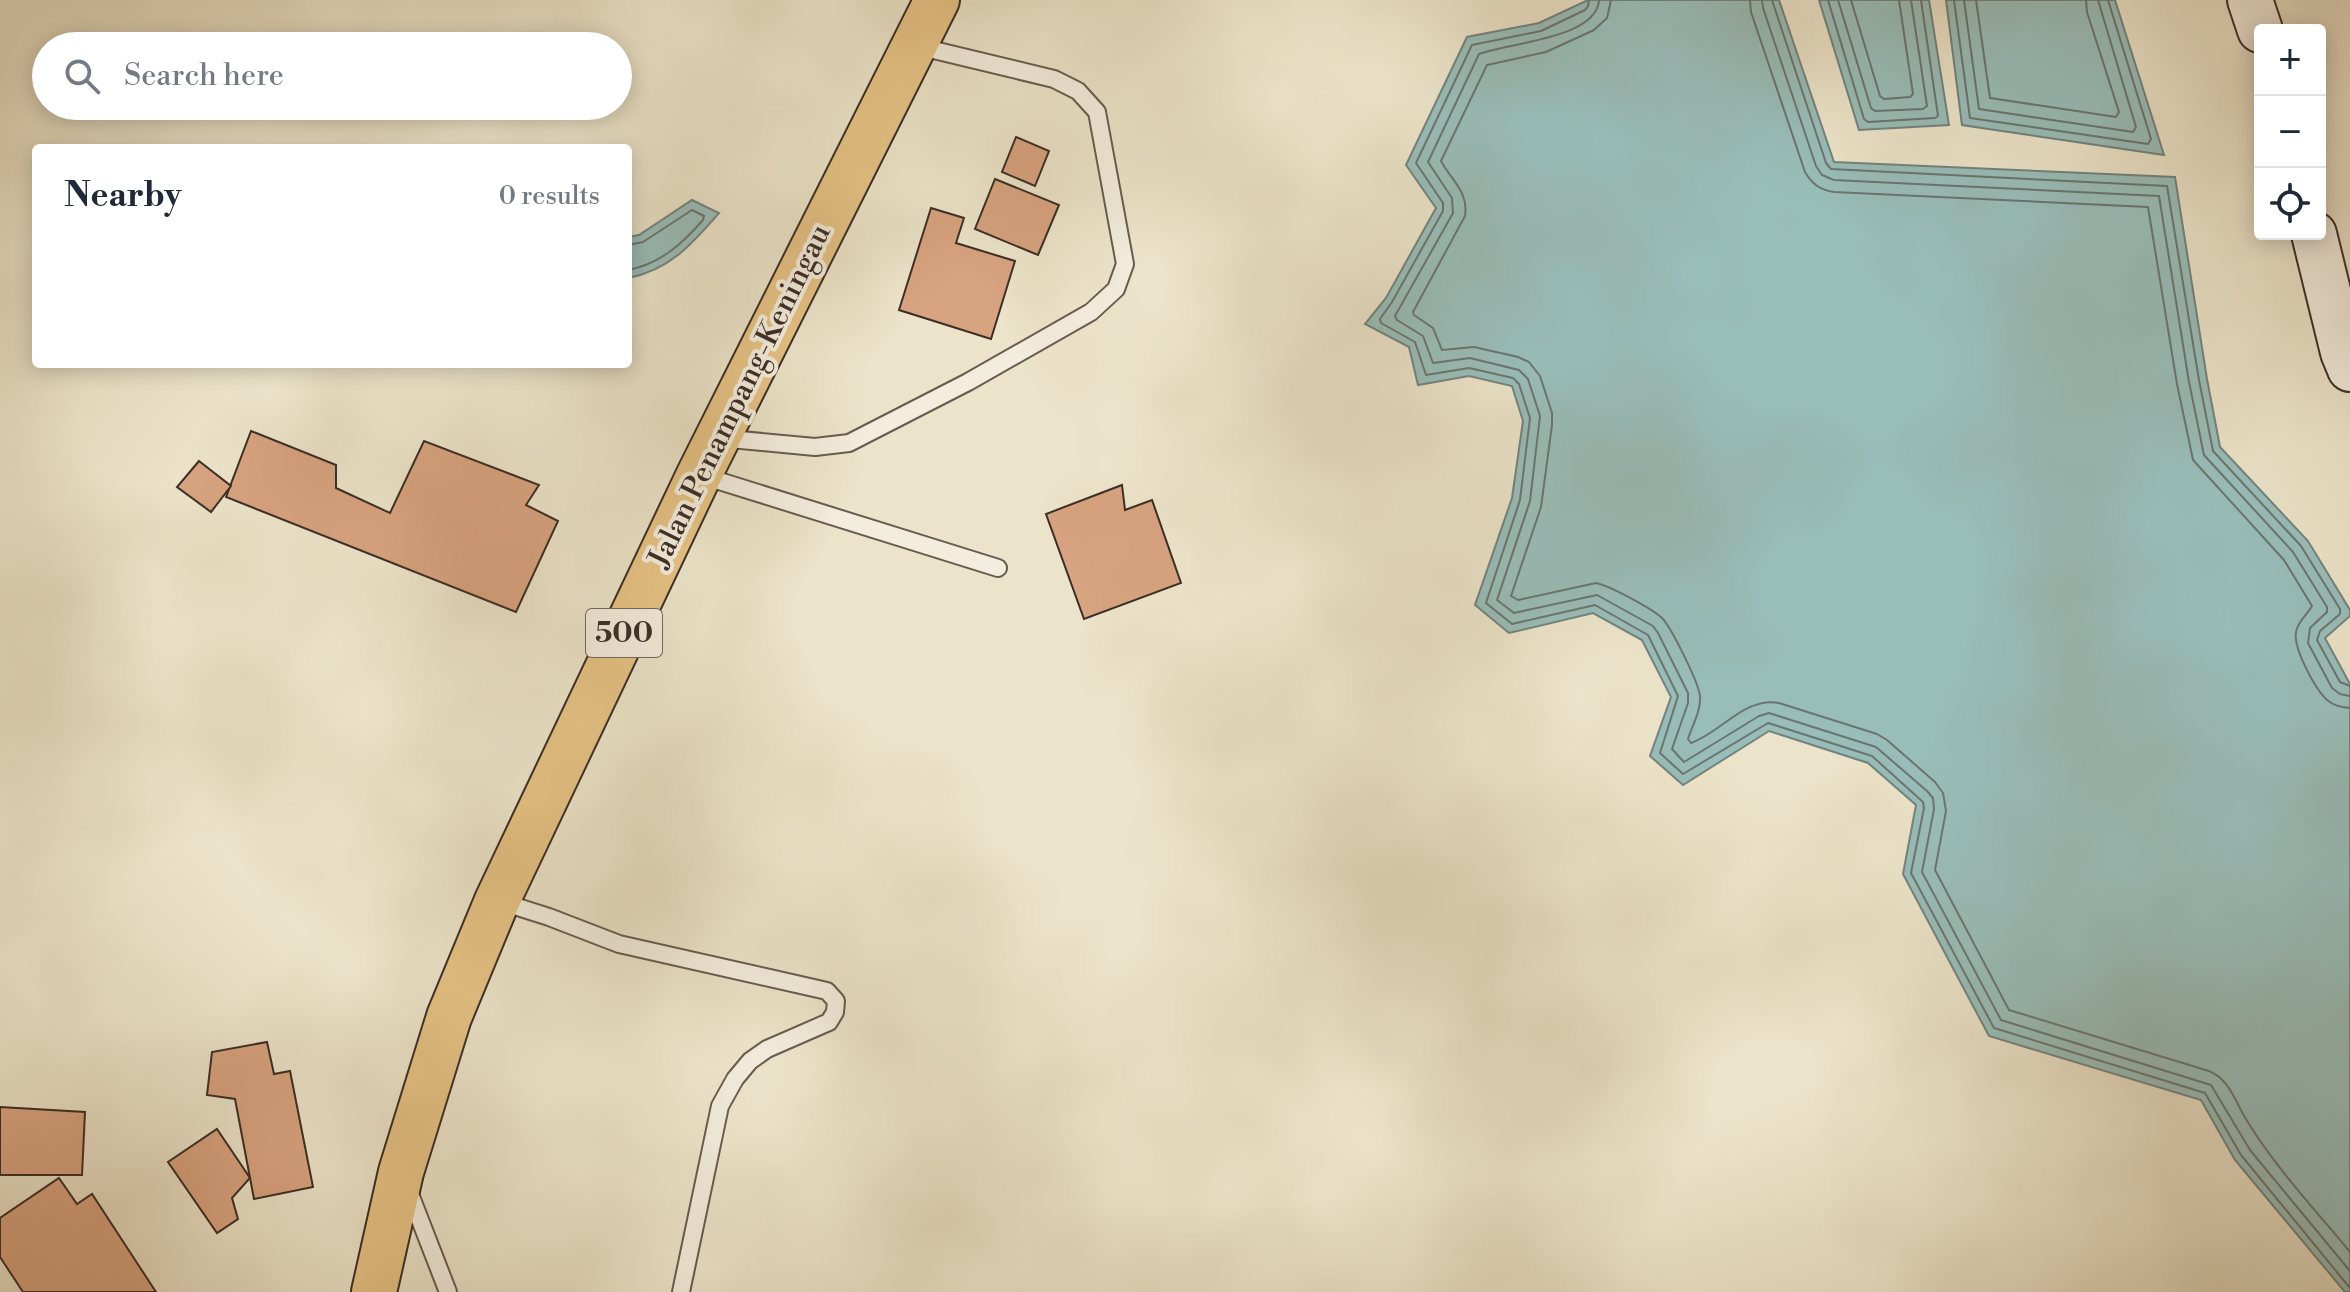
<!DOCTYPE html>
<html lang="en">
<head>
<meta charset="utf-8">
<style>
  :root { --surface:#fff; --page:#f6f6f7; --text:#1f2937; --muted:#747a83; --line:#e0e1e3 }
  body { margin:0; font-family:"Libre Bodoni",serif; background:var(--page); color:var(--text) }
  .controls { position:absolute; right:24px; top:24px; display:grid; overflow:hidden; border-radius:8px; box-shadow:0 4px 20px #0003 }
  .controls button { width:72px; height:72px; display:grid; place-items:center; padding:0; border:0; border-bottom:2px solid var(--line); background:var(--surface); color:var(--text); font:40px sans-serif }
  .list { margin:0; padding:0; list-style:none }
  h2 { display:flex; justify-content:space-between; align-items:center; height:104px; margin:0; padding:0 32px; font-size:34px }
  h2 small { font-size:26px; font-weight:400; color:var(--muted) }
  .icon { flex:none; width:44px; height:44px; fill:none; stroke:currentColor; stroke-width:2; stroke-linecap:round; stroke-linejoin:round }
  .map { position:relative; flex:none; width:2350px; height:1292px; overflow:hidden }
  .search { position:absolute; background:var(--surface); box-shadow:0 4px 20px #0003; left:32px; top:32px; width:600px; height:88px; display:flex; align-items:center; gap:20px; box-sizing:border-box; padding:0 28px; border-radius:44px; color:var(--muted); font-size:30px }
  .panel { position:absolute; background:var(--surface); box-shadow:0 4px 20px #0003; left:32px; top:144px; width:600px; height:224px; border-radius:8px }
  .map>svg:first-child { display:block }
</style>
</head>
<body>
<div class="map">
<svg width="2350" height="1292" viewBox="0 0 2350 1292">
  <rect width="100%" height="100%" fill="#ece4ca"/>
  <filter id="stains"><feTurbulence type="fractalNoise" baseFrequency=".0025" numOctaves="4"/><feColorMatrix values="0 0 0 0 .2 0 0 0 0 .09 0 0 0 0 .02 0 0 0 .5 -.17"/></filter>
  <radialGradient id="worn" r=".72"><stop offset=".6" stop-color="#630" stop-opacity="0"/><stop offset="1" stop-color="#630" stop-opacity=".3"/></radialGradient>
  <g fill="#99beba" stroke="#73847f" stroke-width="2">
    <path d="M1588,0h191l55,162 341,15 32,202 13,68 88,94 42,69v6l-25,22 25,46v608h-5l-110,-132 -34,-60 -212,-64 -86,-162 13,-69 -48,-42 -99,-32 -86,54 -33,-29 21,-59 -29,-57 -49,-27 -84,20 -34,-28 37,-107 11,-77 -11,-35 -43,-10 -51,9 -9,-38 -44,-23 21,-26 50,-90 -30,-43 61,-128 72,-14z"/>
    <path d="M1819,0h110l20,125 -90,5z"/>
    <path d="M1946,0h169l49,155 -202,-30z"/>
    <path d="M692,200l27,13c-27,31 -49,57 -91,65v-41l11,-2z"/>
  </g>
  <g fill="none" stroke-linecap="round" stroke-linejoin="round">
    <g stroke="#6a7670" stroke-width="2">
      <path d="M1589,0l-1,6 -3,4 -44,21 -69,14 -56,118 27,40v8l-51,91 -12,17 1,4 34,19 11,33 43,-7 44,10 6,6 11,34 -10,82 -34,103 26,21 83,-19 53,30 30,61 -18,57 23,21 85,-51 104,33 51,46 1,6 -13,65 83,155 211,65 36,62 109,133"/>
      <path d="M1599,0c-2,39 -93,43 -120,54l-51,108 24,36 1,15 -58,103 2,4 26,16 10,27 37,-5 49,12 9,9 12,37 -10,85 -33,99 17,13 83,-18 56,31 5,7 30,60v10l-16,46 12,13 75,-46 10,-3 107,34 51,44 6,7 1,11 -12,63 79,148 210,65 39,65 100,121"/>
      <path d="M1611,0l-4,18 -13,12 -48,22 -59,13 -46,96c10,19 28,31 24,55l-52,96 1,3 19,13 9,22 32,-3 44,10 11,5 11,14 12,37v12l-11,82 -30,89 7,4 78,-17c14,3 55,25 66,35 9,9 38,67 38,79 1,14 -8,29 -12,42l3,4c29,-10 55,-47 88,-40l98,31 10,6 48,42 8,11 3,18 -11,59 74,140 200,61c18,7 25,26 34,43 29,50 70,93 107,138"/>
      <path d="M1750,0l1,12 54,160c7,12 15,18 29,20l314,15 29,177 16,76 91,100 28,46c-5,9 -14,15 -16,26 -3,16 19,57 31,68 7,6 14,7 23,8"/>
      <path d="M1762,0l1,8 53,158 6,9 12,5 325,16 30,186 15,73 89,97 34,55v5l-17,16 -2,15 24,45 8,6 10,2"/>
      <path d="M1772,0l54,163 5,6 336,17 32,194 14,71 88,95 39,63v5l-20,17 -3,9 23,42 10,4"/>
      <path d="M1828,0l36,119 4,3 67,-4 3,-2 -17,-116"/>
      <path d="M1838,0l33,108 4,3 48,-2 4,-3 -16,-106"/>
      <path d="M1851,0l29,96 4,3 26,-2 3,-3 -14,-94"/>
      <path d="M1954,0l16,118 178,26 3,-5 -43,-139"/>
      <path d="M1964,0l15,109 154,23 3,-5 -38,-127"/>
      <path d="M1976,0l14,98 126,19 3,-5 -32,-100 -1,-12"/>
      <path d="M628,245l15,-3 49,-32 12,6 -1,4c-21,24 -43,44 -75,50"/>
    </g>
  </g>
  <g fill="#d8a380" stroke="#3b2e26" stroke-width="2">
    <path d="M1016,137l33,14 -14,35 -33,-14z"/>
    <path d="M995,179l64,26 -21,50 -63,-26z"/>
    <path d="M931,208l33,10 -8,25 59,18 -24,78 -92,-29z"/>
    <path d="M251,431l85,34v23l54,25 34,-72 115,44 -13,20 32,16 -42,91 -290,-115z"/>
    <path d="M199,461l32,25 -20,26 -34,-25z"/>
    <path d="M1122,485l3,25 27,-10 29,83 -97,36 -38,-105z"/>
    <path d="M267,1042l7,32 16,-3 23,116 -59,12 -19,-100 -28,-4 5,-43z"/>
    <path d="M0,1107l85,5 -3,63h-82z"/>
    <path d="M217,1129l33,49 -18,20 6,21 -21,14 -49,-71z"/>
    <path d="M59,1178l18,26 15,-10 64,98h-133l-23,-35v-39z"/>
  </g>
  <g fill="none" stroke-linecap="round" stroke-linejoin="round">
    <defs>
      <g id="lane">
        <path d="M720,438l95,9 34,-4 119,-61 123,-70 25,-23 9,-25 -28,-152 -19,-21 -24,-12 -137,-33"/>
        <path d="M700,475l298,93"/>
        <path d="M499,901l50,16 70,27 208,47 9,10 -1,11 -6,10 -62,27 -17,12 -15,18 -15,27 -39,186"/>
        <path d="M408,1189l40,103"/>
      </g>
      <g id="secondary">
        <path d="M2250,0l10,30"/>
        <path d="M2314,234l29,118 7,17"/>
      </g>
      <path id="primary" d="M374,1292l27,-120 48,-155 48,-116 202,-426 238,-475"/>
    </defs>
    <use href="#lane" stroke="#675c4f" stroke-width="20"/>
    <use href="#secondary" stroke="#3b2e26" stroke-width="48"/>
    <use href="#primary" stroke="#3b2e26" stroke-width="48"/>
    <use href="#lane" stroke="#f3eddd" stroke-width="16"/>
    <use href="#secondary" stroke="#f3eddd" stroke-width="44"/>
    <use href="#primary" stroke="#e6c285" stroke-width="44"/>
  </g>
  <g text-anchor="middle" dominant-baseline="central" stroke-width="8" stroke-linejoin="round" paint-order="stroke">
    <rect fill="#f3eddd" stroke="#72675d" stroke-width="2" x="586" y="609" width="76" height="48" rx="6"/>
    <g font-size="28" font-weight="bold" fill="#3b2e26">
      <text x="624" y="633">500</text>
    </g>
    <g font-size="30" fill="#3b2e26" stroke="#f3eddd">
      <text transform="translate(740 396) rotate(-64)">Jalan Penampang-Keningau</text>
    </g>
  </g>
  <rect width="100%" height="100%" filter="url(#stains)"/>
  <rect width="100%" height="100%" fill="url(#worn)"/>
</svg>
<div class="controls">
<button>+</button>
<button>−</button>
<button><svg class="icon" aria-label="locate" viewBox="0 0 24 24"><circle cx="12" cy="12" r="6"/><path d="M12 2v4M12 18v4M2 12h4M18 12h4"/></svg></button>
</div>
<div class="search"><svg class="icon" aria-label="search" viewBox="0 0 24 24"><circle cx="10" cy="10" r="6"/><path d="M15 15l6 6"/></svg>Search here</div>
<section class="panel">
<h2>Nearby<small>0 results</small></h2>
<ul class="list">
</ul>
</section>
</div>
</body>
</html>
